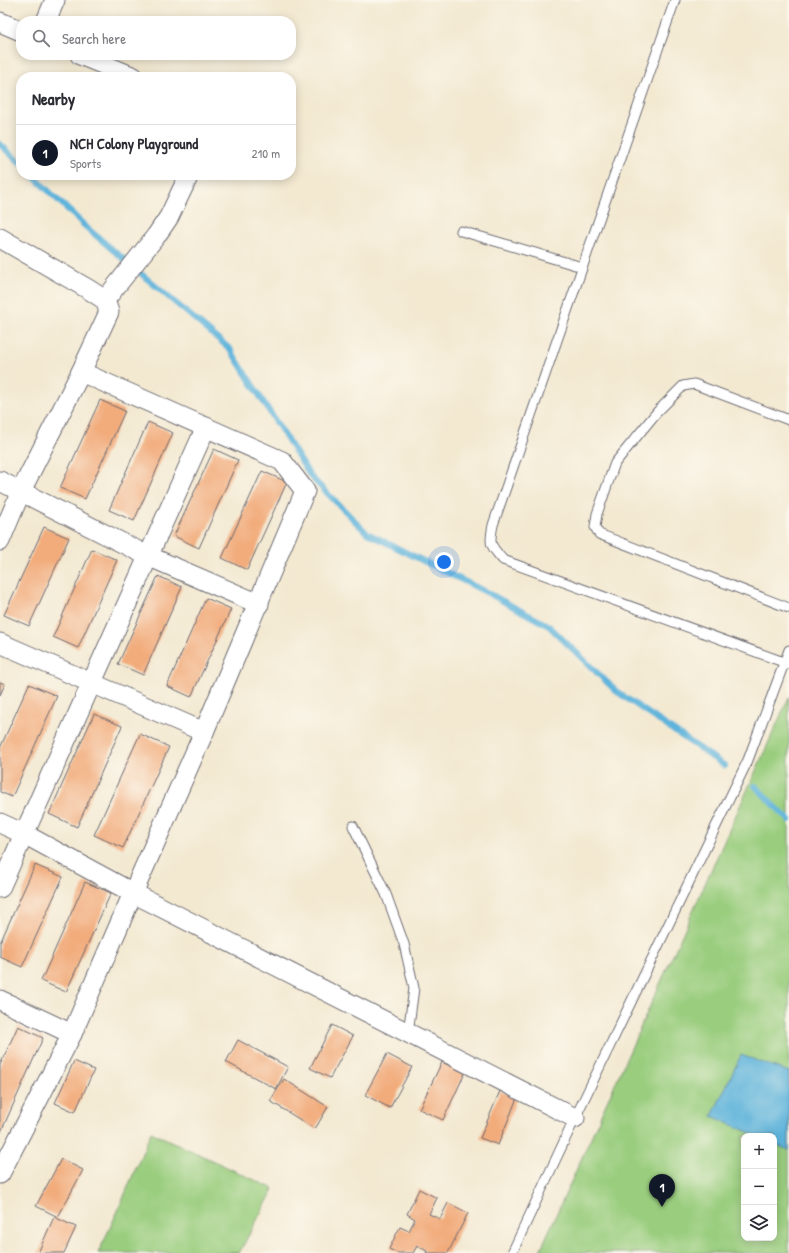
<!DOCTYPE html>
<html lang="en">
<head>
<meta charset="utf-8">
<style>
  :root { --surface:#fff; --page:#f2f2f3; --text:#2b2b33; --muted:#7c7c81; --line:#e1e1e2; --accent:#111827 }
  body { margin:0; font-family:"Patrick Hand",sans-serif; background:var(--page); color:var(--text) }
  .controls { position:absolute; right:12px; bottom:12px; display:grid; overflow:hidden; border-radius:8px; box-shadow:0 2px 10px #0003 }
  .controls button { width:36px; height:36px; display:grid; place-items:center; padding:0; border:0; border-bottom:1px solid var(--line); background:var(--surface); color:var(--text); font:20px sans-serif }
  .you { position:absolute; left:444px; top:562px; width:14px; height:14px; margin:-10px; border:3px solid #fff; border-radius:50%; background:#1a73e8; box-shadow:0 0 0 6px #1a73e833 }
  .badge { display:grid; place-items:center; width:26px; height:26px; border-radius:50%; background:var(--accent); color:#fff; font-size:13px; font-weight:700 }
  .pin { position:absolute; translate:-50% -33px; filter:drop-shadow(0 1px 2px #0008) }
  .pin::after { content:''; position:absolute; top:21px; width:14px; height:12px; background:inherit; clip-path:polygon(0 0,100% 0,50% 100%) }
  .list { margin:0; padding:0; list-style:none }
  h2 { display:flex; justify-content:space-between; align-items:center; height:52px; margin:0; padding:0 16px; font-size:17px }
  h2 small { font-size:13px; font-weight:400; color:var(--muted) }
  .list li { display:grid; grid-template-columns:26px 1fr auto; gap:12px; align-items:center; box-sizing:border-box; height:56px; padding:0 16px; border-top:1px solid var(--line) }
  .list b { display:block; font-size:15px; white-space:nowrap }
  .list p { margin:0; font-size:13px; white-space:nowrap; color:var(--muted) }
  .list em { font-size:13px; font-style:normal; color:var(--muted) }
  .icon { flex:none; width:22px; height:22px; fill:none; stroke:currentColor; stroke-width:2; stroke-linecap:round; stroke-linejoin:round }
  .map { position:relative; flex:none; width:789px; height:1253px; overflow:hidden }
  .search { position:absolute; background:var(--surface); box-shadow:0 2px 10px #0003; left:16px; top:16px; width:280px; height:44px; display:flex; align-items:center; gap:10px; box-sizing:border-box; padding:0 14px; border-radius:16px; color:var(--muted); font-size:15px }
  .panel { position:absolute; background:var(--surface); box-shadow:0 2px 10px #0003; left:16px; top:72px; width:280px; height:108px; border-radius:16px }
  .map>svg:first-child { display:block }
</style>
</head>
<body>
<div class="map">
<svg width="789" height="1253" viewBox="0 0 789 1253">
  <rect width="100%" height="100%" fill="#fbf7ec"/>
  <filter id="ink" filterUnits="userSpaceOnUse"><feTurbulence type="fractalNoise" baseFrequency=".025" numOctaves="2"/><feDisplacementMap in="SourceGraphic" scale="8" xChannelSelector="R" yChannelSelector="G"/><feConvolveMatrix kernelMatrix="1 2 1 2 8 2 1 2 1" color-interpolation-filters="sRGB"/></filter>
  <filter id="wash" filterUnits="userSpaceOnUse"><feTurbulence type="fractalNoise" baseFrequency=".012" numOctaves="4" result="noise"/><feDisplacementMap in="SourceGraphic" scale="16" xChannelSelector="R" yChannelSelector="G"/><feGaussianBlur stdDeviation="0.9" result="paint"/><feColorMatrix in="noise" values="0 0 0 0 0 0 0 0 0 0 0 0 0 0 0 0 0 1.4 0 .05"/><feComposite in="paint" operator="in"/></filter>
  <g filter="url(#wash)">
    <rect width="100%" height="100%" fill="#f3e9d1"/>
    <g fill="#9acd7e" stroke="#5e785c" fill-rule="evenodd">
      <path d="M789,697v556h-250zM744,1136h30v102h-30z"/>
      <path d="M151,1132l123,57 -35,64h-141l19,-40z"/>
    </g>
    <path fill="#5fb4db" stroke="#406b8b" d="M741,1055l48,17v78l-15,-6v-8h-17l-45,-20z"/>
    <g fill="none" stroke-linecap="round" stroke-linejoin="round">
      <g stroke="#5fb4db" stroke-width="6">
        <path d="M0,144l21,20"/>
        <path d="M32,175l55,53 143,121 81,128 56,56 123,61 59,32 67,65 109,75"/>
        <path d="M755,786l34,34"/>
      </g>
    </g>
    <g id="blocks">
      <g fill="#f2ac7c">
        <path d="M100,400l25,11 -40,88 -25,-11z"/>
        <path d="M148,422l25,11 -39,88 -25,-11z"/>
        <path d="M214,449l24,11 -39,88 -25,-12z"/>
        <path d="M262,471l25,11 -40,88 -25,-12z"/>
        <path d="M44,527l25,11 -40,88 -25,-11z"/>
        <path d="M92,549l25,11 -39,88 -25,-11z"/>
        <path d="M158,576l24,11 -39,88 -25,-11z"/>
        <path d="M206,598l25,11 -40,88 -24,-11z"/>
        <path d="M0,682l5,2 -5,11z"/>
        <path d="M29,684l28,12 -45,101 -12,-5v-44z"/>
        <path d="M94,714l28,12 -45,101 -28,-13z"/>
        <path d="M140,734l29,13 -46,101 -29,-13z"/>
        <path d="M35,865l28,12 -41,90 -22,-10v-14z"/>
        <path d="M85,882l26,11 -45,99 -25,-11z"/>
        <path d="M332,1025l21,11 -23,42 -20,-10z"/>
        <path d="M18,1026l25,12 -43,96v-69z"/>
        <path d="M238,1040l50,27 -12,22 -50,-27z"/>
        <path d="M387,1054l25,13 -22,41 -25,-13z"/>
        <path d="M74,1061l20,9 -19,42 -20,-9z"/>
        <path d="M442,1062l23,11 -22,47 -24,-11z"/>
        <path d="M284,1079l44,28 -13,22 -45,-28z"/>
        <path d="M500,1091l17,7 -19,47 -18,-7z"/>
        <path d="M61,1159l22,11 -25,47 -22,-11z"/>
        <path d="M419,1189l18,9 -8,16 11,5 8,-16 20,10 -20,40h-22l1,-2 -10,-5 -4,7h-15l-9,-4 11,-22 9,4 6,-12 -8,-5z"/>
        <path d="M54,1217l22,10 -12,26h-26z"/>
      </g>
    </g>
  </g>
  <g filter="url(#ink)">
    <use href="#blocks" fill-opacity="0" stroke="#6b6870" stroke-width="1"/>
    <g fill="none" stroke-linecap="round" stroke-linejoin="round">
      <defs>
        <g id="service">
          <path d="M675,0l-182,525c-4,20 -3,20 10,35l286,104"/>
          <path d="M461,231l121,36"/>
          <path d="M789,420l-95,-36 -11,2 -26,26 -42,51 -18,51 -2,13 4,7 190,74"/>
          <path d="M353,826l33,68 18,50 10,44 -6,45"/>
          <path d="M512,1253l63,-135 173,-358 41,-110"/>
        </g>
        <g id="minor">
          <path d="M46,21l9,-21"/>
          <path d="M0,22l21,9"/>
          <path d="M80,55l54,22"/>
          <path d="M0,238l88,51 17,11 4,12 -28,60 -60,119 -21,50"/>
          <path d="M105,300l51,-64 13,-19 20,-42"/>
          <path d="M0,481l148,75 111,48"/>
          <path d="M0,643l204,89"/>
          <path d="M0,823l24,11 109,59 442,225"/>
          <path d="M0,888l206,-461"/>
          <path d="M0,1000l72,34"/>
          <path d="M0,1174l72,-140 61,-141 71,-161 101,-241 -23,-30 -201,-89"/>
        </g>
      </defs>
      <use href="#service" stroke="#6b6870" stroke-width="11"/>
      <use href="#minor" stroke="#6b6870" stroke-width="21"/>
      <use href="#service" stroke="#fff" stroke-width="9"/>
      <use href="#minor" stroke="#fff" stroke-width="19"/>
    </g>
  </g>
</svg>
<div class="controls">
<button>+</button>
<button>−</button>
<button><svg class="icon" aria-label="layers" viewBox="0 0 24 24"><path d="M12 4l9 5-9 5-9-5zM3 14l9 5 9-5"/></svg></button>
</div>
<div class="you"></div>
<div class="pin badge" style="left:662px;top:1207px">1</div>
<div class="search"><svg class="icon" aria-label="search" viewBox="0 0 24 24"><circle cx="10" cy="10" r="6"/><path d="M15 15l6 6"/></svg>Search here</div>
<section class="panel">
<h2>Nearby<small></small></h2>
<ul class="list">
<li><span class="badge">1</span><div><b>NCH Colony Playground</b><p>Sports</p></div><em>210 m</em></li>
</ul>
</section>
</div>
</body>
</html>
